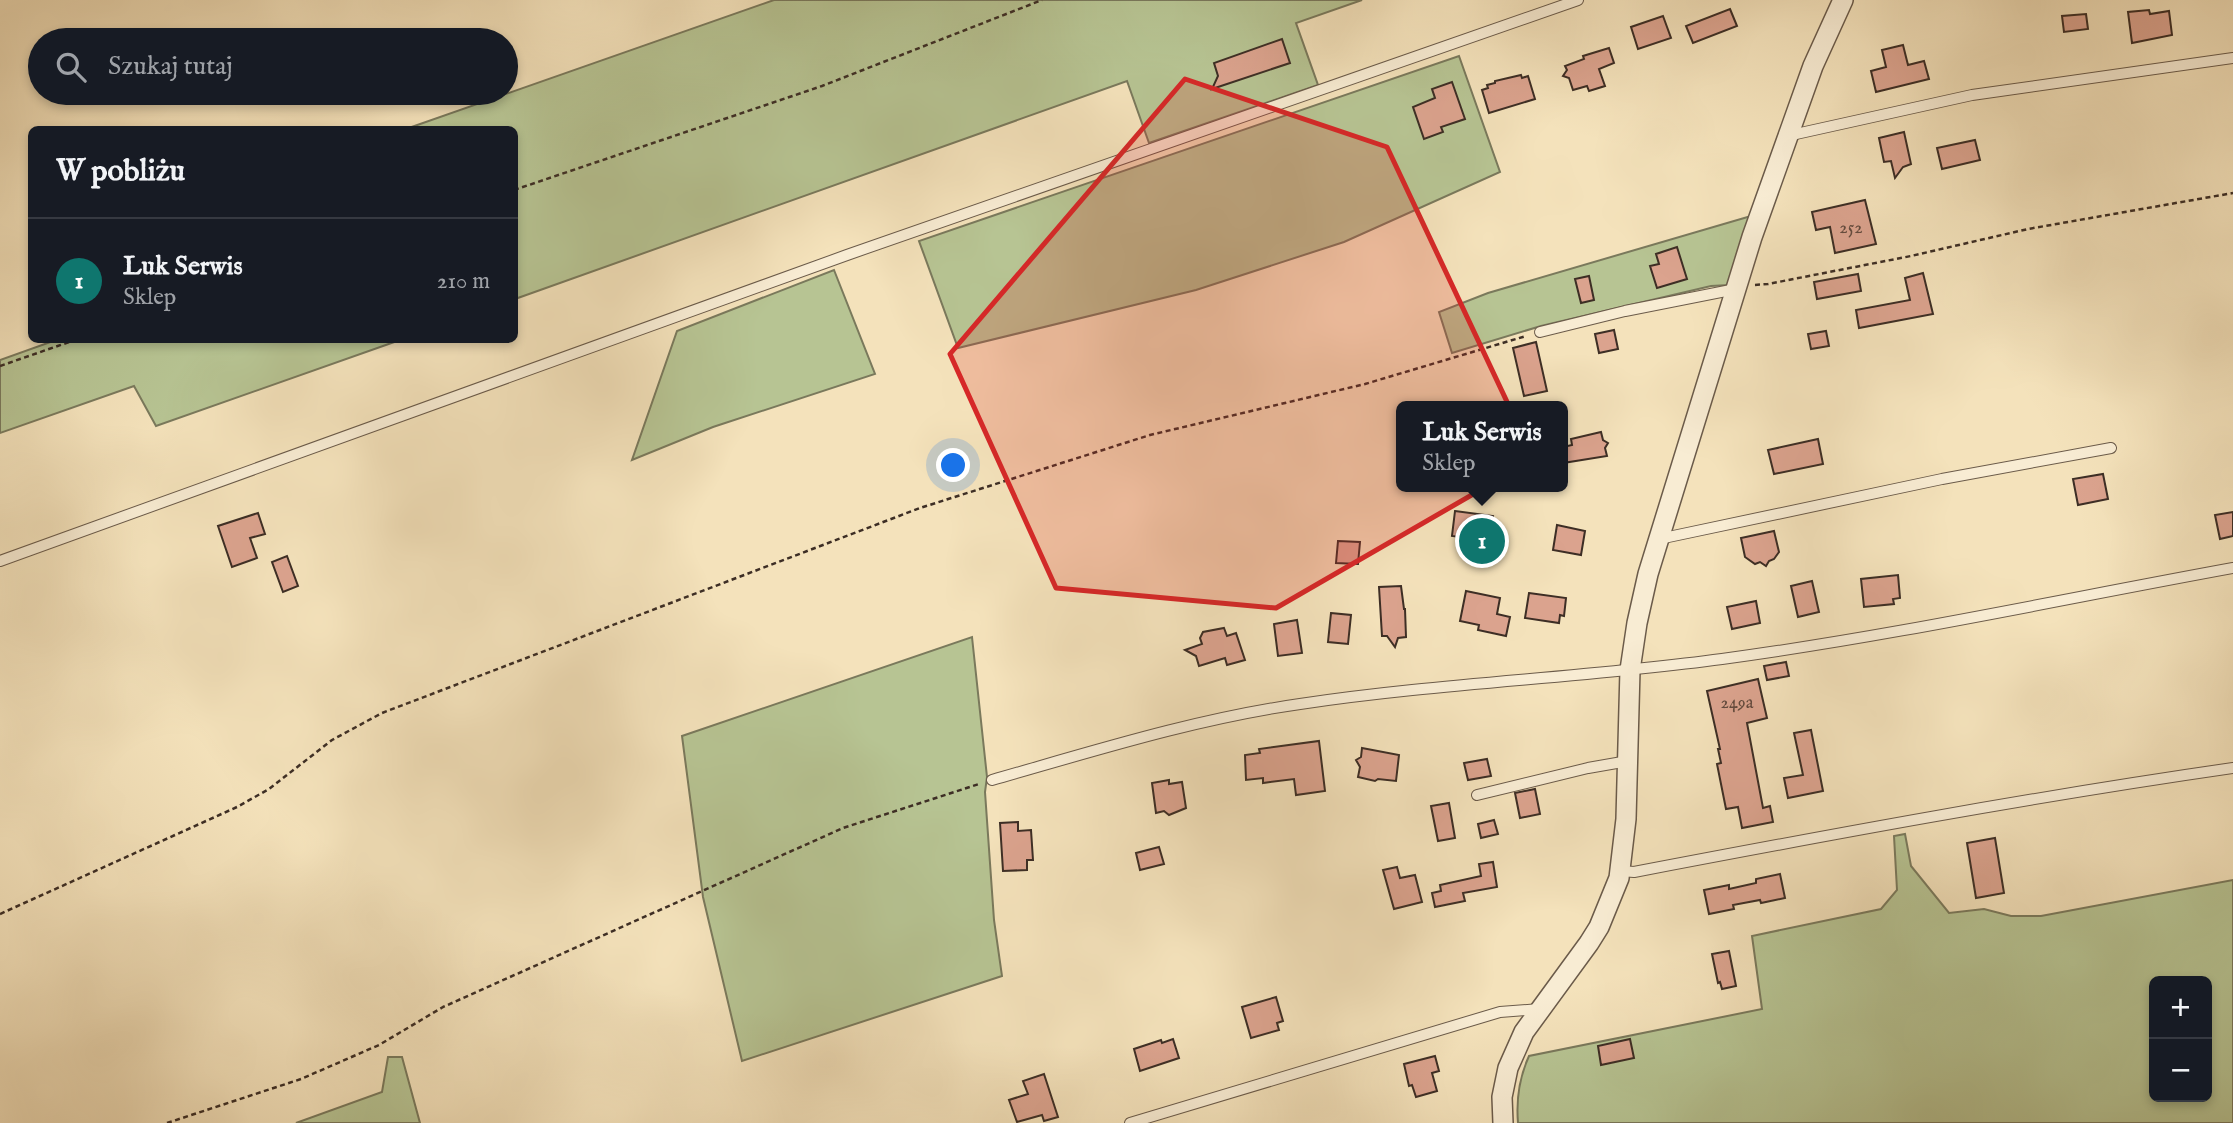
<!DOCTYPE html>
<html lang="pl">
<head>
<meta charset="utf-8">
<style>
  :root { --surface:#171b24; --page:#242831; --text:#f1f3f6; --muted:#9ea1a6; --line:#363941; --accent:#0f766e }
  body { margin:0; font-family:"IM FELL English",serif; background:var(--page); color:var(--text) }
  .controls { position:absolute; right:21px; bottom:21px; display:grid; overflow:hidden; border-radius:10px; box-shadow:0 4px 10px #0003 }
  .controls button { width:63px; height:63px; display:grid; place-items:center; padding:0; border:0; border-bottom:2px solid var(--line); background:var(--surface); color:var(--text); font:35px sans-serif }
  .you { position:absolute; left:954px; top:466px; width:24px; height:24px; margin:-18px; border:5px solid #fff; border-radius:50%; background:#1a73e8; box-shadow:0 0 0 10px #1a73e833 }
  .badge { display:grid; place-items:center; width:46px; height:46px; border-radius:50%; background:var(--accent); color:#fff; font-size:23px; font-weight:700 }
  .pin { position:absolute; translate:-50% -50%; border:4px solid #fff; box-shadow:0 2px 7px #0006 }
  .popup { position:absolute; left:1396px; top:401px; width:172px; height:91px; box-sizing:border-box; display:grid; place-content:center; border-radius:10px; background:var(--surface); filter:drop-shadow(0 2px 5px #0005); font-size:23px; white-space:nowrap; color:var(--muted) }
  .popup b { font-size:26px; color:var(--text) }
  .popup::after { content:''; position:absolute; left:50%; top:100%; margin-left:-14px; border:14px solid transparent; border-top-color:var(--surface) }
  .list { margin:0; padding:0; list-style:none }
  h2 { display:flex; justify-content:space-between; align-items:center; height:91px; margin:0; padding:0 28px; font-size:30px }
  h2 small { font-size:23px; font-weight:400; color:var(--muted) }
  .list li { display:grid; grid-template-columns:46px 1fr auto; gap:21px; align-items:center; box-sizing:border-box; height:126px; padding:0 28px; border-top:2px solid var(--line) }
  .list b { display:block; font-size:26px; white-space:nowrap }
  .list p { margin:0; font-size:23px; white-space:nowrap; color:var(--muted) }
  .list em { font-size:23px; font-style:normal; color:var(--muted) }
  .icon { flex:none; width:38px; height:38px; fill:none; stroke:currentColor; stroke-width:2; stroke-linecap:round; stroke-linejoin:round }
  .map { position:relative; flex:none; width:2233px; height:1123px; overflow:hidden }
  .search { position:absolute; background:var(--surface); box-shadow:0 4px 10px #0003; left:28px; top:28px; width:490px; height:77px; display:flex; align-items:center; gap:18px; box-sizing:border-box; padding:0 24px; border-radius:38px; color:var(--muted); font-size:26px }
  .panel { position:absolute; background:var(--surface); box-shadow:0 4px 10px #0003; left:28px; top:126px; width:490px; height:217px; border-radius:10px }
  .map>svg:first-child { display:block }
</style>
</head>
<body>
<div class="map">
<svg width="2233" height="1123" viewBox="0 0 2233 1123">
  <rect width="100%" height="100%" fill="#f4e2bb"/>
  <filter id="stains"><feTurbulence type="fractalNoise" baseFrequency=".00286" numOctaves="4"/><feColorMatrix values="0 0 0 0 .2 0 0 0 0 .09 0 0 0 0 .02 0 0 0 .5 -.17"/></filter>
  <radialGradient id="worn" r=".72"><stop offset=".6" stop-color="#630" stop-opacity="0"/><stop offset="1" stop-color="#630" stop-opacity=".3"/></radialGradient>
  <g fill="#b7c493" stroke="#7a795c" stroke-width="2" fill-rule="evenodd">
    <path d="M774,0h588l-66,23 22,62 -169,58 -22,-62 -612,218 -1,-169h-111z"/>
    <path d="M1459,56l41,116 -156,70 -148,48 -238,58 -39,-107z"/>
    <path d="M1751,216l-22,69 -18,1 -170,40 -89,27 -13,-41 49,-19z"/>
    <path d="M834,270l41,104 -162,53 -81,33 45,-129z"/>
    <path d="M56,340h344l-244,86 -22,-40 -134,47v-73z"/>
    <path d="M972,637l15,140 -2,15 9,128 8,56 -260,85 -39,-164 -21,-161z"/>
    <path d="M1905,834l6,32 38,47 35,-4 27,7h30l192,-36v243h-715c-2,-24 1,-45 11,-67l233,-47 -10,-73 129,-27 16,-19 -3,-54zM2154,981h53v116h-53z"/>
    <path d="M388,1057h14l18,66h-124l86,-31z"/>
  </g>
  <g fill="#dba38e" stroke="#3d2e25" stroke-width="2">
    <path d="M1730,9l7,17 -44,17 -7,-17z"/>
    <path d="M2149,10l1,4 19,-3 3,24 -40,8 -4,-31z"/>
    <path d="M2086,14l2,15 -24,3 -2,-16z"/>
    <path d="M1663,16l8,22 -33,11 -7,-22z"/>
    <path d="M1282,39l8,24 -78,26 6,-13 -4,-13z"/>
    <path d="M1903,45l5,20 16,-4 5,18 -53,13 -5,-21 15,-4 -4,-17z"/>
    <path d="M1609,48l5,15 -15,6 6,17 -16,5 -2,-5 -14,4 -4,-12 -6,-2 4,-6 -2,-4 19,-7 -1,-3z"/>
    <path d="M1521,75l1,3 6,-2 7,23 -46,14 -7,-23 6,-2 -1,-3 8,-2v-2z"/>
    <path d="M1452,82l13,37 -24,8 2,5 -19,7 -11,-32 22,-9 -3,-9z"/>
    <path d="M1904,132l7,32 -8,3 -8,11 -4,-17 -7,1 -5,-24z"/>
    <path d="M1975,140l5,20 -38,9 -5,-21z"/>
    <path d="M1865,200l11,44 -41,9 -5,-26 -14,3 -4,-18z"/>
    <path d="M1677,247l10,32 -30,9 -7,-22 9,-2 -3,-10z"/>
    <path d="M1923,273l10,41 -74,14 -3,-18 54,-10 -5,-22z"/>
    <path d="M1858,274l3,17 -44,8 -3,-17z"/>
    <path d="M1589,276l5,24 -13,3 -6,-24z"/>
    <path d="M1614,330l4,19 -19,4 -4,-19z"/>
    <path d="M1826,331l3,15 -18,3 -3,-15z"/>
    <path d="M1536,342l11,49 -23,5 -11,-48z"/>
    <path d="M1601,432l2,8 5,3 -3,5 2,8 -44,7v-16l9,-2 -1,-6z"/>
    <path d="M1818,439l5,25 -49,10 -6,-24z"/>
    <path d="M2103,474l5,25 -30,6 -5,-26z"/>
    <path d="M1455,511l38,5 -3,25 -38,-5z"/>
    <path d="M2233,512v24l-13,3 -5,-24z"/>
    <path d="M258,513l7,21 -15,4 7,20 -25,9 -14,-41z"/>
    <path d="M1557,525l28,6 -4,24 -28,-5z"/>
    <path d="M1774,531l5,21 -5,7 -5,2 -3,5 -6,-4 -5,2 -10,-7 -4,-19z"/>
    <path d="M1338,541l22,1 -2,22 -22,-1z"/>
    <path d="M287,556l11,30 -15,6 -11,-30z"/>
    <path d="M1898,575l2,23 -7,1 1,5 -30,3 -3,-28z"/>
    <path d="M1812,581l7,31 -21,5 -7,-31z"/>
    <path d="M1401,586l3,23h1l1,28 -8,1 -3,9 -8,-11h-5l-3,-49z"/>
    <path d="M1466,591l34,7 -3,16 13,3 -4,19 -28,-6 1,-5 -19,-4z"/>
    <path d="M1529,593l37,5 -2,18 -4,-1 -1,8 -34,-5z"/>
    <path d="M1756,601l4,22 -28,6 -5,-22z"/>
    <path d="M1331,613l20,2 -3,29 -20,-2z"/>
    <path d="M1297,620l5,33 -24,3 -4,-32z"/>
    <path d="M1224,628l3,8 9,-3 9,27 -18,5 -2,-7 -26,8 -3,-10 -11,-6 17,-6 -2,-6 3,-6z"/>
    <path d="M1786,662l3,14 -22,4 -3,-14z"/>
    <path d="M1758,679l9,39 -20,5 16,85 7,-2 3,16 -31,6 -4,-21 -12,2 -9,-45 4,-1 -3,-14h2l-13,-58z"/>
    <path d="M1811,730l12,61 -35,7 -4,-20 19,-3 -9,-42z"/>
    <path d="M1319,741l6,50 -29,4 -2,-16 -31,4v-5l-17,2 -1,-25 15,-2 -1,-4z"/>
    <path d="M1362,748l37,7 -3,26 -18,-2 -3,2 -17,-4 2,-10 -4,-7 5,-3z"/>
    <path d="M1487,759l4,17 -23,4 -4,-17z"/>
    <path d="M1169,780v4l13,-2 4,26 -17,7 -5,-4 -8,2 -4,-30z"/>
    <path d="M1535,789l5,25 -20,4 -5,-25z"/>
    <path d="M1449,803l6,35 -17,3 -7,-35z"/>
    <path d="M1494,820l4,14 -17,4 -3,-14z"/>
    <path d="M1018,822v9l13,-1 2,30h-6v10l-24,1 -3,-48z"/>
    <path d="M1995,838l9,55 -28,5 -9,-55z"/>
    <path d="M1159,847l5,17 -24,6 -4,-17z"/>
    <path d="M1493,862l4,25 -34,6 2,8 -30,6 -3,-14 9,-2 -1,-6 41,-9 -2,-12z"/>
    <path d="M1397,867l3,11 15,-3 7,27 -28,7 -11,-39z"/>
    <path d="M1780,874l5,24 -24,5 -1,-3 -27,5 1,4 -25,5 -5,-24 25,-5v4l27,-6v-4z"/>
    <path d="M1729,951l7,35 -14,3 -2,-7 -2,1 -6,-29z"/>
    <path d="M1276,997l7,24 -6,2 2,7 -28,8 -9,-31z"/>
    <path d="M1173,1039l6,19 -39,13 -6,-22 27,-9 1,3z"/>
    <path d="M1630,1039l4,19 -33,7 -3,-19z"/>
    <path d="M1435,1056l4,15 -7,2 5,18 -21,6 -4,-12 -3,1 -5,-22z"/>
    <path d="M1044,1074l14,43 -14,4 -2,-6 -25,7 -8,-22 19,-6 -5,-13z"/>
  </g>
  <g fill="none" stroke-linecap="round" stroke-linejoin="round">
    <defs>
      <g id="service">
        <path d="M1787,136l185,-41 261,-37"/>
        <path d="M1540,332l85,-21 111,-22"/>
        <path d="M1659,539l283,-60 169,-31"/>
        <path d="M0,561l847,-306 731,-255"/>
        <path d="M992,780c102,-29 203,-61 308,-76 140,-21 282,-26 422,-45 171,-23 341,-60 511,-91"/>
        <path d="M1477,795l111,-27 40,-7"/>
        <path d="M1621,871l13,1c199,-38 398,-75 599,-104"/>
        <path d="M1130,1123l370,-111 40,-3"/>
      </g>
      <path id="minor" d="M1503,1123l-1,-26 6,-29 16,-36 65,-89 10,-16 20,-49 7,-59 4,-149 7,-47 11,-49 104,-337 61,-171 30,-66"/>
    </defs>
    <use href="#service" stroke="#6b5b4a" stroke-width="12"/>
    <use href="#minor" stroke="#6b5b4a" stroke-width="22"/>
    <g stroke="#3d2e25" stroke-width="2.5" stroke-dasharray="5 3.5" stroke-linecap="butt">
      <path d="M514,190l308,-104 220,-86"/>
      <path d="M1755,285l13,-1 143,-28 117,-27 205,-36"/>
      <path d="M0,366l75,-26"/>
      <path d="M0,914l237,-107 32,-18 63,-49 50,-27 538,-205 230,-73 215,-51 161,-48"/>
      <path d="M167,1123l134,-44 78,-34 64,-38 400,-179 136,-44"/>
    </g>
    <use href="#service" stroke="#f8ecd3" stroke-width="10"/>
    <use href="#minor" stroke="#f8ecd3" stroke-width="19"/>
  </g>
  <path fill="#d62828" fill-opacity="0.2" stroke="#d62828" stroke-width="5" stroke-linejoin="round" d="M1185,79l202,68 147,312 -258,149 -220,-20 -106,-234z"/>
  <g text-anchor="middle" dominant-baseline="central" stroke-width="5" stroke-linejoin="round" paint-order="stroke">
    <g font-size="18" fill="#644b3f">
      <text x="1851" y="228">252</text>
      <text x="1737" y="703">249a</text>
    </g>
  </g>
  <rect width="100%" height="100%" filter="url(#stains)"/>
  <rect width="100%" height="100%" fill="url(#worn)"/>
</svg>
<div class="controls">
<button>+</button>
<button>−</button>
</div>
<div class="you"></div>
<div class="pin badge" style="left:1482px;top:541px">1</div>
<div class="popup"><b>Luk Serwis</b>Sklep</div>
<div class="search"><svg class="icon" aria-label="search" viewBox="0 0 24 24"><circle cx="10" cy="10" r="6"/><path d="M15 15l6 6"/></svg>Szukaj tutaj</div>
<section class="panel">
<h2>W pobliżu<small></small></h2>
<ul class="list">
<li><span class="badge">1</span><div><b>Luk Serwis</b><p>Sklep</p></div><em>210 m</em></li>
</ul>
</section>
</div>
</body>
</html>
